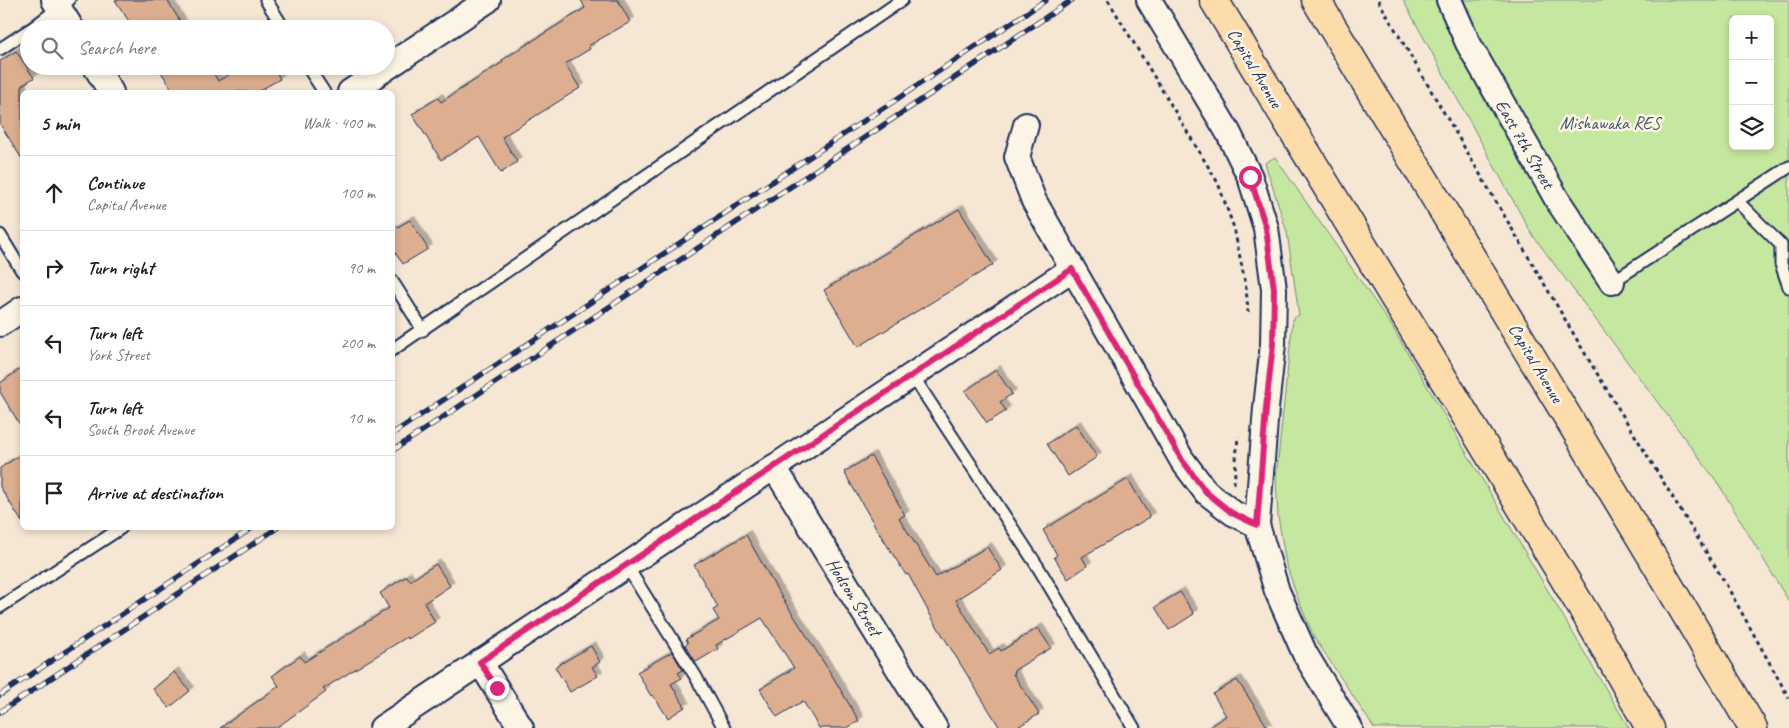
<!DOCTYPE html>
<html lang="en">
<head>
<meta charset="utf-8">
<style>
  :root { --surface:#fff; --page:#f2f2f2; --text:#202124; --muted:#757577; --line:#e0e0e0 }
  body { margin:0; font-family:Caveat,sans-serif; background:var(--page); color:var(--text) }
  .controls { position:absolute; right:15px; top:15px; display:grid; overflow:hidden; border-radius:8px; box-shadow:0 2px 8px #0003 }
  .controls button { width:45px; height:45px; display:grid; place-items:center; padding:0; border:0; border-bottom:1px solid var(--line); background:var(--surface); color:var(--text); font:25px sans-serif }
  .stop { position:absolute; width:15px; height:15px; margin:-11px; border:4px solid #db2777; border-radius:50%; background:#fff }
  .stop.end { background:#db2777; border-color:#fff; box-shadow:0 1px 5px #0008 }
  .list { margin:0; padding:0; list-style:none }
  h2 { display:flex; justify-content:space-between; align-items:center; height:65px; margin:0; padding:0 20px; font-size:21px }
  h2 small { font-size:16px; font-weight:400; color:var(--muted) }
  .list li { display:grid; grid-template-columns:32px 1fr auto; gap:15px; align-items:center; box-sizing:border-box; height:75px; padding:0 20px; border-top:1px solid var(--line) }
  .list b { display:block; font-size:19px; white-space:nowrap }
  .list p { margin:0; font-size:16px; white-space:nowrap; color:var(--muted) }
  .list em { font-size:16px; font-style:normal; color:var(--muted) }
  .icon { flex:none; width:28px; height:28px; fill:none; stroke:currentColor; stroke-width:2; stroke-linecap:round; stroke-linejoin:round }
  .map { position:relative; flex:none; width:1789px; height:728px; overflow:hidden }
  .search { position:absolute; background:var(--surface); box-shadow:0 2px 8px #0003; left:20px; top:20px; width:375px; height:55px; display:flex; align-items:center; gap:12px; box-sizing:border-box; padding:0 18px; border-radius:28px; color:var(--muted); font-size:19px }
  .panel { position:absolute; background:var(--surface); box-shadow:0 2px 8px #0003; left:20px; top:90px; width:375px; height:440px; border-radius:8px }
  .map>svg:first-child { display:block }
</style>
</head>
<body>
<div class="map">
<svg width="1789" height="728" viewBox="0 0 1789 728">
  <defs>
    <filter id="shadow"><feDropShadow dx="4.5" dy="-4.5" stdDeviation="0" flood-color="#0004"/></filter>
  </defs>
  <rect width="100%" height="100%" fill="#f6e7d4"/>
  <filter id="ink" filterUnits="userSpaceOnUse"><feTurbulence type="fractalNoise" baseFrequency=".02" numOctaves="2"/><feDisplacementMap in="SourceGraphic" scale="10" xChannelSelector="R" yChannelSelector="G"/><feConvolveMatrix kernelMatrix="1 2 1 2 8 2 1 2 1" color-interpolation-filters="sRGB"/></filter>
  <g filter="url(#ink)">
    <g fill="#c6e79f" stroke="#708b7e" fill-rule="evenodd">
      <path d="M1403,0h386v602l-71,-119 -187,-250zM1733,19h37v127h-37z"/>
      <path d="M1275,157l116,168 238,403h-255l-60,-91 -16,-38 -12,-35 -8,-48 -2,-38 17,-160 6,-3 -12,-83 -22,-69z"/>
    </g>
    <g fill="#ddae8f" stroke="#1b2f5e" filter="url(#shadow)">
      <path d="M115,0h52l18,29h-51z"/>
      <path d="M581,0h37l12,22 -42,24 2,3 -25,15 15,24 -78,49 15,25 -16,11 -22,-36 -38,23 -29,-46 26,-16 3,4 62,-40 -1,-2 83,-52z"/>
      <path d="M16,51l18,27 -12,7v74l-22,-35v-63z"/>
      <path d="M157,66h52l9,15 26,-15h29l7,13 -23,13h-83z"/>
      <path d="M959,209l34,56 -135,82 -34,-57z"/>
      <path d="M410,220l18,29 -25,15 -11,-16v-18z"/>
      <path d="M22,368v60l-22,-36v-9z"/>
      <path d="M996,370l16,24 -12,8 6,9 -19,12 -22,-32z"/>
      <path d="M1076,425l21,32 -29,19 -21,-32z"/>
      <path d="M22,454v68l-22,-35v-19z"/>
      <path d="M871,456l34,59 -6,3 37,59 51,-30 15,23 -46,30 33,54 10,-6 2,3 37,-23 13,20 -38,23 2,3h-2l26,40 -23,14h-16l-68,-110 -24,-44 -2,1 -28,-44 -34,-59z"/>
      <path d="M1128,479l22,38 -68,40 5,9 -19,13 -14,-22 3,-2 -14,-25z"/>
      <path d="M746,535l30,53 57,89 26,44 -12,7h-28l-16,-27 -26,16 -17,-28 34,-21 -32,-50 -46,27 2,4 -22,13 -11,-17 3,-2 -2,-4 33,-19 -6,-10 5,-3 -24,-42z"/>
      <path d="M436,564l14,22 -26,17 11,19 -27,17 -1,-2 -84,52 3,3 -50,36h-56l59,-42 -7,-10 28,-20 4,6 85,-54 -9,-15 27,-17 3,5z"/>
      <path d="M1180,592l14,22 -25,16 -14,-23z"/>
      <path d="M591,646l9,16 -8,5 6,9 -28,16 -15,-25z"/>
      <path d="M672,652l11,18 -5,3 4,5 -11,6 14,23 -17,11 -15,-23 -2,1 -14,-24z"/>
      <path d="M174,672l16,19 -21,17 -16,-19z"/>
      <path d="M1237,680l16,24 15,24h-61l19,-12 -13,-22z"/>
    </g>
    <g fill="none" stroke-linecap="round" stroke-linejoin="round">
      <defs>
        <g id="service">
          <path d="M266,0l18,29"/>
          <path d="M31,29l38,-29"/>
          <path d="M0,49l29,-19"/>
          <path d="M307,66l17,26"/>
          <path d="M1737,201l44,44v19l8,23"/>
          <path d="M0,235l22,36"/>
          <path d="M392,281l31,49"/>
          <path d="M1612,282l177,-115"/>
          <path d="M392,350l510,-350"/>
          <path d="M912,375l126,192 96,161"/>
          <path d="M626,565l70,112 28,51"/>
          <path d="M0,607l121,-79"/>
        </g>
        <g id="minor">
          <path d="M54,0l18,29"/>
          <path d="M1149,0l79,132 22,45 16,51 8,61 -1,55 -7,64 -9,117 20,66 28,63 45,74"/>
          <path d="M1449,0l19,43 90,158 54,81"/>
          <path d="M95,66l16,26"/>
          <path d="M350,92l138,-92"/>
          <path d="M1026,125l-9,32 17,44 148,259 24,32 27,21 24,12"/>
          <path d="M0,324l22,-15"/>
          <path d="M774,467l161,261"/>
          <path d="M480,662l41,66"/>
          <path d="M382,728l690,-459"/>
        </g>
        <g id="trunk">
          <path d="M1214,0l373,616 63,112"/>
          <path d="M1316,0l335,555 102,173"/>
        </g>
      </defs>
      <use href="#service" stroke="#1b2f5e" stroke-width="15"/>
      <use href="#minor" stroke="#1b2f5e" stroke-width="28"/>
      <use href="#trunk" stroke="#1b2f5e" stroke-width="31"/>
      <g stroke="#1b2f5e" stroke-width="3" stroke-dasharray="4 4" stroke-linecap="butt">
        <path d="M1108,0l110,183 16,45 12,59 2,25"/>
        <path d="M1378,0l212,362 137,224 62,112"/>
        <path d="M1234,484l4,-48"/>
      </g>
      <use href="#service" stroke="#fcf5e5" stroke-width="11"/>
      <use href="#minor" stroke="#fcf5e5" stroke-width="24"/>
      <use href="#trunk" stroke="#fddcac" stroke-width="28"/>
      <defs>
        <g id="rail">
          <path d="M392,434l654,-434"/>
          <path d="M392,451l680,-451"/>
          <path d="M0,695l252,-167"/>
          <path d="M0,712l277,-184"/>
        </g>
      </defs>
      <use href="#rail" stroke="#1b2f5e" stroke-width="5.5"/>
      <use href="#rail" stroke="#fcf5e5" stroke-width="4" stroke-dasharray="11" stroke-linecap="butt"/>
    </g>
  </g>
  <g fill="none" stroke-linecap="round" stroke-linejoin="round" filter="url(#ink)">
    <path stroke="#db2777" stroke-width="6" d="M497,688l-17,-26 592,-393 110,191 24,32 26,21 25,12 9,-117 7,-64 1,-55 -8,-61 -16,-51"/>
  </g>
  <g text-anchor="middle" dominant-baseline="central" stroke-width="5" stroke-linejoin="round" paint-order="stroke">
    <g font-size="18" fill="#1b2f5e" stroke="#fcf5e5">
      <text transform="translate(1255 68) rotate(59)">Capital Avenue</text>
      <text transform="translate(1525 144) rotate(60)">East 7th Street</text>
      <text transform="translate(1536 363) rotate(59)">Capital Avenue</text>
      <text transform="translate(854 597) rotate(58)">Hodson Street</text>
    </g>
    <g font-size="18" fill="#3d546b" stroke="#fcf5e5">
      <text x="1610" y="123">Mishawaka RES</text>
    </g>
  </g>
</svg>
<div class="controls">
<button>+</button>
<button>−</button>
<button><svg class="icon" aria-label="layers" viewBox="0 0 24 24"><path d="M12 4l9 5-9 5-9-5zM3 14l9 5 9-5"/></svg></button>
</div>
<div class="stop" style="left:1250px;top:177px"></div>
<div class="stop end" style="left:497px;top:688px"></div>
<div class="search"><svg class="icon" aria-label="search" viewBox="0 0 24 24"><circle cx="10" cy="10" r="6"/><path d="M15 15l6 6"/></svg>Search here</div>
<section class="panel">
<h2>5 min<small>Walk · 400 m</small></h2>
<ul class="list">
<li><svg class="icon" aria-label="ahead" viewBox="0 0 24 24"><path d="M12 20V5M6 11l6-6 6 6"/></svg><div><b>Continue</b><p>Capital Avenue</p></div><em>100 m</em></li>
<li><svg class="icon" aria-label="right" viewBox="0 0 24 24"><path d="M7 20v-9h11M14 6l5 5-5 5"/></svg><div><b>Turn right</b></div><em>90 m</em></li>
<li><svg class="icon" aria-label="left" viewBox="0 0 24 24"><path d="M17 20v-9H6M10 6l-5 5 5 5"/></svg><div><b>Turn left</b><p>York Street</p></div><em>200 m</em></li>
<li><svg class="icon" aria-label="left" viewBox="0 0 24 24"><path d="M17 20v-9H6M10 6l-5 5 5 5"/></svg><div><b>Turn left</b><p>South Brook Avenue</p></div><em>10 m</em></li>
<li><svg class="icon" aria-label="arrive" viewBox="0 0 24 24"><path d="M6 21V4h12l-3 4 3 4H6"/></svg><div><b>Arrive at destination</b></div></li>
</ul>
</section>
</div>
</body>
</html>
